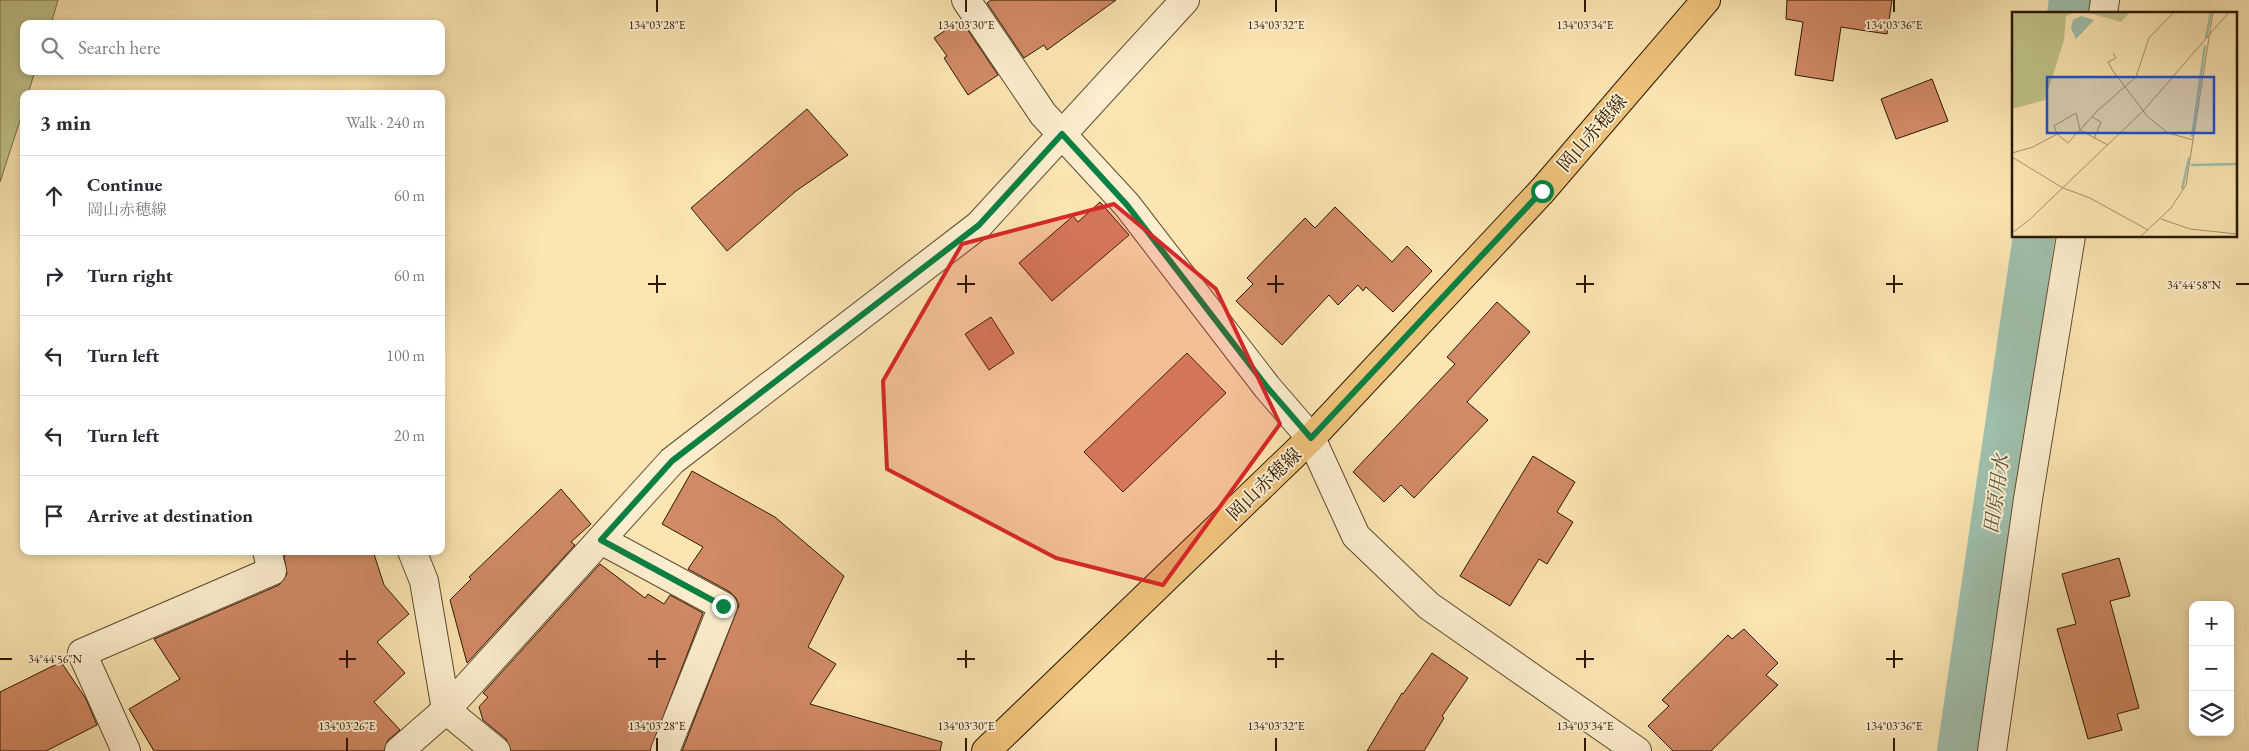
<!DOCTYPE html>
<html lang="en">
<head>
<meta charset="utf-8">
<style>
  :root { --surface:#fff; --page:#f7f7f7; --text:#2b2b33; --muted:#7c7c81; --line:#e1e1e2 }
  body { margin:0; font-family:"EB Garamond","Noto Serif JP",serif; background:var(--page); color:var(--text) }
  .controls { position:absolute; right:15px; bottom:15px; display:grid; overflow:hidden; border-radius:10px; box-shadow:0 2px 8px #0003 }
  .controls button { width:45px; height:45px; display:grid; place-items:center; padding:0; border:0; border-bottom:1px solid var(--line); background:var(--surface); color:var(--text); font:25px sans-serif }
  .stop { position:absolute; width:15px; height:15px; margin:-11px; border:4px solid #0b8043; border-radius:50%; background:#fff }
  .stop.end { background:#0b8043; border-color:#fff; box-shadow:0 1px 5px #0008 }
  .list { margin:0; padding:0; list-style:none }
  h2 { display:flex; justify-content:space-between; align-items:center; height:65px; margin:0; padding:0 20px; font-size:21px }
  h2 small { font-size:16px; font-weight:400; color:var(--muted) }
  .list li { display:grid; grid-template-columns:32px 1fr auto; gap:15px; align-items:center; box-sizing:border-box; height:80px; padding:0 20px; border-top:1px solid var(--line) }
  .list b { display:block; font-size:19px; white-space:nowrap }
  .list p { margin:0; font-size:16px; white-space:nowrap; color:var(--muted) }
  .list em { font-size:16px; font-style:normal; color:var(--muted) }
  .icon { flex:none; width:28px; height:28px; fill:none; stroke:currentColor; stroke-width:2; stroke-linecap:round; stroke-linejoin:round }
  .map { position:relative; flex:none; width:2249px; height:751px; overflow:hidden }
  .search { position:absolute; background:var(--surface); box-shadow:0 2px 8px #0003; left:20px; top:20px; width:425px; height:55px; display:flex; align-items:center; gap:12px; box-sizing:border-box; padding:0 18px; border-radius:10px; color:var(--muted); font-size:19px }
  .panel { position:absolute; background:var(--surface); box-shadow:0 2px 8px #0003; left:20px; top:90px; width:425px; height:465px; border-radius:10px }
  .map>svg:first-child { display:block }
</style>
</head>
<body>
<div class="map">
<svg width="2249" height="751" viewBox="0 0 2249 751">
  <rect width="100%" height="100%" fill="#fbe5b3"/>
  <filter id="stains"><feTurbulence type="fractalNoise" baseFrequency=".004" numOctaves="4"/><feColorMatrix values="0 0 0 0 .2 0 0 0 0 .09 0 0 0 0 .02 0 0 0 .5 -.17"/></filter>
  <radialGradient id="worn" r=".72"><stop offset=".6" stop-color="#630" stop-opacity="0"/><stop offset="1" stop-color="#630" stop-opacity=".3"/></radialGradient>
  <path fill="#c0c48b" stroke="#766e46" d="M0,0h58l-7,24h-27v47h11l-7,23h-4v14l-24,74z"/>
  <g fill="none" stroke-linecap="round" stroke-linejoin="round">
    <g stroke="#9fbfac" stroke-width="42">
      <path d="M2068,14l2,-14"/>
      <path d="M1958,751l76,-515"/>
    </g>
  </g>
  <g fill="#d18966" stroke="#2b1801">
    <path d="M991,0h125l-69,50 -3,-5 -20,13 -37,-55z"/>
    <path d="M1787,0h105l-5,34 -46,-7 -8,54 -38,-6 8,-53 -17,-3z"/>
    <path d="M961,20l37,55 -30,20 -24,-37 3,-2 -13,-18z"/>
    <path d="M1932,79l16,42 -52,18 -15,-40z"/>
    <path d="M807,109l41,46 -52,36 -69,60 -36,-43z"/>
    <path d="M1100,202l29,33 -77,66 -33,-38 54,-47 5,6z"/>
    <path d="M1335,207l57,55 15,-16 25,25 -39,41 -27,-25 -3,4 -5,-6 -20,20 -9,-10 -47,50 -46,-44 17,-17 -6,-6 58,-60 10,10z"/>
    <path d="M1497,302l33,30 -63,70 21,18 -74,78 -13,-13 -17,17 -31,-30 102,-108 -8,-7z"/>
    <path d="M991,317l23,36 -25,17 -24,-36z"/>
    <path d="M1187,353l39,40 -103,99 -39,-40z"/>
    <path d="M1533,456l42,26 -18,30 16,10 -26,42 -8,-5 -29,47 -50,-30z"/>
    <path d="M692,471l83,46 69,59 -36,71 28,17 -26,40 132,38 -2,9h-258l57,-146 -3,-7 -6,-6 -42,-23 15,-22 -41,-23z"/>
    <path d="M561,489l30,35 -20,18 4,3 -108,118 -17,-63 21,-21 -2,-2z"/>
    <path d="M291,551h82l11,34 25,29 -32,28 28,31 -31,29 26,28 -12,10 -4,11h-230l-25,-42 51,-30 -26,-40 125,-54 8,-11 -3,-18z"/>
    <path d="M2119,558l11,38 -20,5 29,107 -22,6 5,16 -34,9 -31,-110 19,-5 -14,-50z"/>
    <path d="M600,564l45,34 3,-4 16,10 6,-9 33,18 -53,138h-139l-5,-12 -23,-19 -4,-13 9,-10 -5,-4z"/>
    <path d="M1744,629l34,34 -12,12 12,10 -67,66h-38l-25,-25 21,-20 -7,-6 66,-65 4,4z"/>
    <path d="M1432,653l36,25 -26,38 2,2 -20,33h-57l35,-58 1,1z"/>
    <path d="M61,662l25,37 11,26 -51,26h-46v-59z"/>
  </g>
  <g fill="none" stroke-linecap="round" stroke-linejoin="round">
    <defs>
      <g id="minor">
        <path d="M966,0l77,114 84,91 140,182 44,51 45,98 73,70 208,145"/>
        <path d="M2103,14l2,-14"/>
        <path d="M601,540l122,66 -58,145"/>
        <path d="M412,551l12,30 22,129 50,41"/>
        <path d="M126,751l-44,-98 190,-82 -5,-20"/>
        <path d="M399,751l47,-41 226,-249 307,-236 206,-225"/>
        <path d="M1992,751l36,-252 43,-263"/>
      </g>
      <path id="major" d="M986,751l325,-313 231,-247 164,-191"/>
    </defs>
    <use href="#minor" stroke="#5f4b2e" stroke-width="30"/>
    <use href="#major" stroke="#2b1801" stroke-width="30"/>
    <use href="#minor" stroke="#fceece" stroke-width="28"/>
    <use href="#major" stroke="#eec27a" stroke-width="28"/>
  </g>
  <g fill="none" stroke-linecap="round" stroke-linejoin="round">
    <path stroke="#0b8043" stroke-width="6" d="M723,606l-122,-66 71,-79 307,-236 83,-91 65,71 140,182 44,51 231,-247"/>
  </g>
  <path fill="#d62828" fill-opacity="0.2" stroke="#d62828" stroke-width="4" stroke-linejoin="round" d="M1114,204l102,85 64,135 -117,161 -107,-27 -169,-89 -4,-88 79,-137z"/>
  <path fill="none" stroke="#2b1801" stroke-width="2" d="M657,0v12M966,0v12M1276,0v12M1585,0v12M1894,0v12M657,275v18M966,275v18M1276,275v18M1585,275v18M1894,275v18M648,284h18M957,284h18M1267,284h17M1576,284h18M1886,284h17M2236,284h13M347,650v18M657,650v18M966,650v18M1276,650v18M1585,650v18M1894,650v18M0,659h12M339,659h17M648,659h18M957,659h18M1267,659h17M1576,659h18M1886,659h17M347,738v13M657,738v13M966,738v13M1276,738v13M1585,738v13M1894,738v13"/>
  <g text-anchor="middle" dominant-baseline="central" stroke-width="4" stroke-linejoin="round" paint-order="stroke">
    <g font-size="19" fill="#2b1801" stroke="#fceece">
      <text transform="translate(1592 133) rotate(-49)">岡山赤穂線</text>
      <text transform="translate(1264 484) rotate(-44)">岡山赤穂線</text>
    </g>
    <g font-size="20" font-style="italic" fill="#54523d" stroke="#fceece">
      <text transform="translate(1996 494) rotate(-82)">田原用水</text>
    </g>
  </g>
  <g transform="translate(2012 12)">
    <rect width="225" height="225" fill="#fbe5b3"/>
    <path d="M0,0h63l-9,4 -2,24 -19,60 -30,8 -3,-1zM73,0h45l-9,10z" fill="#c0c48b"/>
    <path d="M69,4l13,4 -18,19 -5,-11 2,-8z" fill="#9fbfac"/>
    <path fill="none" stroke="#9fbfac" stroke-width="2.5" d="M194,26l5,-26M180,125l13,-91M179,153l46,-1M170,177l7,-31"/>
    <path fill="none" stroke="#a8936c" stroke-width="1" d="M101,41l3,5 -8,4 5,9 35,46 20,16 25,7M80,105l9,5 -7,17M96,133l-28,-15 -4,-17 -22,13 3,8 11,9 8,-9 4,-4 17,-19 39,-34 13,-39 25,-26M0,141l21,-6 24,-13M0,145l51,31 27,10 58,32M149,207l29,10 47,5M0,221l17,-13 115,-110 85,-98M128,225l31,-29 15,-23 27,-173"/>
    <path fill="#1d4ed8" fill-opacity="0.15" stroke="#1d4ed8" stroke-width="2.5" d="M35,65h167v56h-167z"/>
    <rect width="225" height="225" fill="none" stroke="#2b1801" stroke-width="2.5"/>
  </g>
  <g font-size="12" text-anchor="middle" fill="#2b1801" stroke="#fceece" stroke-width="4" stroke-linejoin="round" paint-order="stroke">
    <text x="657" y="29">134°03'28"E</text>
    <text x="966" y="29">134°03'30"E</text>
    <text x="1276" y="29">134°03'32"E</text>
    <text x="1585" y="29">134°03'34"E</text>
    <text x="1894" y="29">134°03'36"E</text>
    <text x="2194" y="289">34°44'58"N</text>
    <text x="55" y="663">34°44'56"N</text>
    <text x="347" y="730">134°03'26"E</text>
    <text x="657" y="730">134°03'28"E</text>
    <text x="966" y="730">134°03'30"E</text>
    <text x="1276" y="730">134°03'32"E</text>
    <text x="1585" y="730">134°03'34"E</text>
    <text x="1894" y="730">134°03'36"E</text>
  </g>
  <rect width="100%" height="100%" filter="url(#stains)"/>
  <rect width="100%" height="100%" fill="url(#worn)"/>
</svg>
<div class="controls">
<button>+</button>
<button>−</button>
<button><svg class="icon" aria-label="layers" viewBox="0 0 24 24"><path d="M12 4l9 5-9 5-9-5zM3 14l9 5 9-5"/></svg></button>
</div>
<div class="stop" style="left:1542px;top:191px"></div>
<div class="stop end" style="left:723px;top:606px"></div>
<div class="search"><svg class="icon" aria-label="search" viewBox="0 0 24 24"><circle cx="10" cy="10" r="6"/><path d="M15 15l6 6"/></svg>Search here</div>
<section class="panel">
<h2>3 min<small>Walk · 240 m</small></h2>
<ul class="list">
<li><svg class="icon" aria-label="ahead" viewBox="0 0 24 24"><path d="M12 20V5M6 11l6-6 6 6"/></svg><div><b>Continue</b><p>岡山赤穂線</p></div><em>60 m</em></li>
<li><svg class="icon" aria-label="right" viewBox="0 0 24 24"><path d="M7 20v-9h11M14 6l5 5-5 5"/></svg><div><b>Turn right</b></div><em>60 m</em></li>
<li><svg class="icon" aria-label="left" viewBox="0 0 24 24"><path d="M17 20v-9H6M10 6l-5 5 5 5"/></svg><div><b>Turn left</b></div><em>100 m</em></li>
<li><svg class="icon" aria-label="left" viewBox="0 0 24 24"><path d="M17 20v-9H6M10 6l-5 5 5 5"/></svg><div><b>Turn left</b></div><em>20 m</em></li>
<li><svg class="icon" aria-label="arrive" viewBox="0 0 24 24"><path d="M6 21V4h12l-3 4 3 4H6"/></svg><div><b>Arrive at destination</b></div></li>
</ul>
</section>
</div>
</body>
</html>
